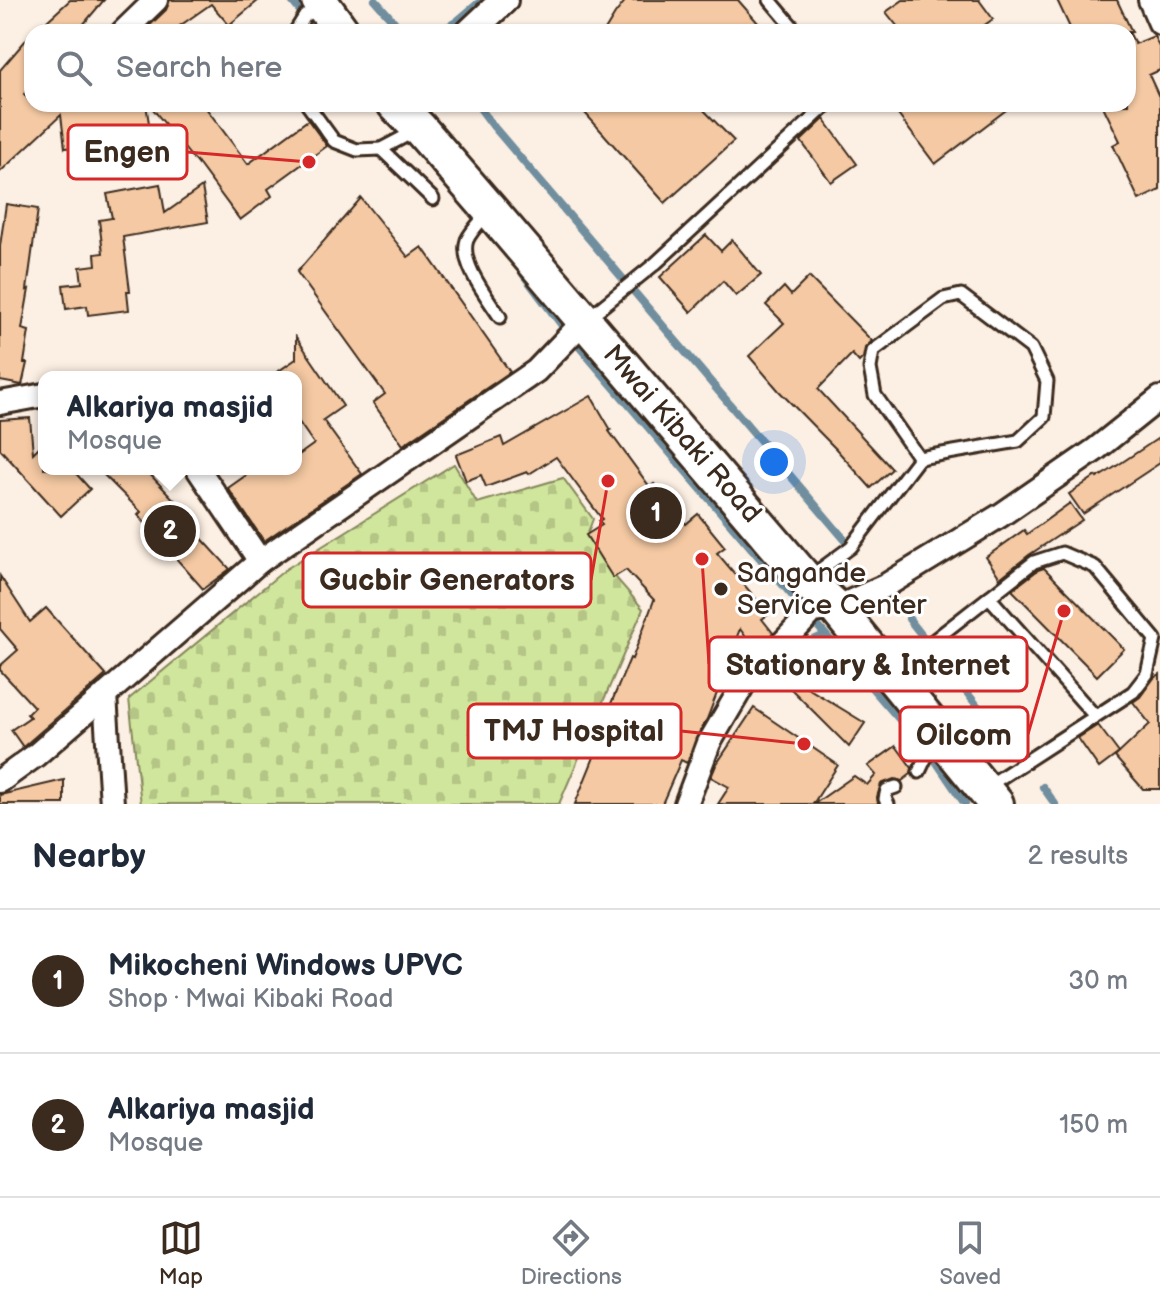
<!DOCTYPE html>
<html lang="en">
<head>
<meta charset="utf-8">
<style>
  :root { --surface:#fff; --page:#f6f6f7; --text:#1f2937; --muted:#747a83; --line:#e0e1e3; --accent:#3b2a1e }
  body { margin:0; font-family:"Balsamiq Sans",sans-serif; background:var(--page); color:var(--text) }
  .you { position:absolute; left:774px; top:462px; width:28px; height:28px; margin:-20px; border:6px solid #fff; border-radius:50%; background:#1a73e8; box-shadow:0 0 0 12px #1a73e833 }
  .badge { display:grid; place-items:center; width:52px; height:52px; border-radius:50%; background:var(--accent); color:#fff; font-size:26px; font-weight:700 }
  .pin { position:absolute; translate:-50% -50%; border:4px solid #fff; box-shadow:0 2px 8px #0006 }
  .popup { position:absolute; left:38px; top:371px; width:264px; height:104px; box-sizing:border-box; display:grid; place-content:center; border-radius:16px; background:var(--surface); filter:drop-shadow(0 2px 6px #0005); font-size:26px; white-space:nowrap; color:var(--muted) }
  .popup b { font-size:30px; color:var(--text) }
  .popup::after { content:''; position:absolute; left:50%; top:100%; margin-left:-16px; border:16px solid transparent; border-top-color:var(--surface) }
  .list { margin:0; padding:0; list-style:none }
  h2 { display:flex; justify-content:space-between; align-items:center; height:104px; margin:0; padding:0 32px; font-size:34px }
  h2 small { font-size:26px; font-weight:400; color:var(--muted) }
  .list li { display:grid; grid-template-columns:52px 1fr auto; gap:24px; align-items:center; box-sizing:border-box; height:144px; padding:0 32px; border-top:2px solid var(--line) }
  .list b { display:block; font-size:30px; white-space:nowrap }
  .list p { margin:0; font-size:26px; white-space:nowrap; color:var(--muted) }
  .list em { font-size:26px; font-style:normal; color:var(--muted) }
  .icon { flex:none; width:44px; height:44px; fill:none; stroke:currentColor; stroke-width:2; stroke-linecap:round; stroke-linejoin:round }
  .map { position:relative; flex:none; width:1160px; height:804px; overflow:hidden }
  .search { position:absolute; background:var(--surface); box-shadow:0 2px 6px #0004; left:24px; right:24px; top:24px; height:88px; display:flex; align-items:center; gap:20px; box-sizing:border-box; padding:0 28px; border-radius:24px; color:var(--muted); font-size:30px }
  .sheet { height:392px; background:var(--surface) }
  nav { display:flex; justify-content:space-around; align-items:center; box-sizing:border-box; height:112px; border-top:2px solid var(--line); background:var(--surface); font-size:22px; color:var(--muted) }
  nav a { display:grid; justify-items:center; gap:4px }
  nav .on { color:var(--accent) }
  .map>svg:first-child { display:block }
</style>
</head>
<body>
<div class="map">
<svg width="1160" height="804" viewBox="0 0 1160 804">
  <defs>
    <pattern id="cemetery-stones" width="16" height="16" patternUnits="userSpaceOnUse" patternTransform="scale(2)"><rect width="16" height="16" fill="#d0e69c"/><path d="M2 7V4a2 2 0 0 1 4 0v3zM10 15v-3a2 2 0 0 1 4 0v3z" fill="#b4c586"/></pattern>
  </defs>
  <rect width="100%" height="100%" fill="#fcefe3"/>
  <filter id="ink" filterUnits="userSpaceOnUse"><feTurbulence type="fractalNoise" baseFrequency=".0125" numOctaves="2"/><feDisplacementMap in="SourceGraphic" scale="16" xChannelSelector="R" yChannelSelector="G"/><feConvolveMatrix kernelMatrix="1 2 1 2 8 2 1 2 1" color-interpolation-filters="sRGB"/></filter>
  <g filter="url(#ink)">
    <path fill="url(#cemetery-stones)" stroke="#86885d" stroke-width="2" d="M454,464l23,39 86,-25 30,41 -6,16 17,29 39,45 -84,195h-418l-12,-105 157,-130z"/>
    <g fill="none" stroke-linecap="round" stroke-linejoin="round">
      <g stroke="#6f8e9e" stroke-width="8">
        <path d="M291,0l26,32"/>
        <path d="M375,0l28,32"/>
        <path d="M439,32l17,-10 26,-22"/>
        <path d="M477,104l17,23 357,420"/>
        <path d="M523,274l47,62 225,263"/>
        <path d="M909,619l92,117"/>
        <path d="M816,624l99,113"/>
        <path d="M784,653l41,-18"/>
        <path d="M931,754l34,50"/>
        <path d="M1043,787l12,17"/>
      </g>
    </g>
    <g fill="#f4c9a3" stroke="#3b2a1e" stroke-width="2">
      <path d="M70,0h34l-27,32h-17l-13,-11z"/>
      <path d="M170,0h89l-30,25 -18,-21 -40,28h-28l23,-22z"/>
      <path d="M626,0h112l28,32h-162l11,-18z"/>
      <path d="M903,0h76l14,19 -18,13h-73l-16,-20z"/>
      <path d="M1057,0h60l15,32h-3l6,12 19,-8 6,13v21l-11,5 11,24v91l-21,10 -26,-55 7,-4 -18,-37h26v-72h-56z"/>
      <path d="M32,33v52l-8,9 8,10h114l5,32 -86,12 -4,-33 -61,57v-102z"/>
      <path d="M149,104h54l45,60 60,-44 19,26 -59,43 4,7 -32,24 -43,-58v2z"/>
      <path d="M577,104h121l36,37 -69,62z"/>
      <path d="M890,104h124l-79,60z"/>
      <path d="M824,119l33,45 -26,18 -30,-41z"/>
      <path d="M160,184l5,29 37,-26 6,35 -85,15 7,54h-3l2,19 -41,5 -1,-9 -21,3 -3,-24 19,-2 -2,-16 16,-2 -1,-11 8,-1 -4,-33 13,-2 -5,-24z"/>
      <path d="M361,198l47,59 14,-10 88,125 -107,73 -30,-42 12,-9 -88,-122z"/>
      <path d="M6,204l32,5 -11,81 2,-1 -7,40 7,2 -5,32h3l-5,22 -22,-4v-135z"/>
      <path d="M706,235l15,16 11,-11 29,35 -25,21 -13,-15 -32,31 -31,-35z"/>
      <path d="M809,277l63,64 -7,7 -2,10 -4,4 -7,-8 -34,35 74,80 -21,19 -35,-39 -57,-58 -30,-35 35,-33 -18,-18 18,-18 7,8z"/>
      <path d="M296,337l47,69 -20,14 39,54 -98,67 -36,-53 27,-19h41v-12l18,-13 -18,-26v-41h-26l26,-18z"/>
      <path d="M591,396l20,34 -2,1 41,56 4,-3 32,40 12,-10 27,33 -8,6 52,61 -7,5 11,14 -17,18 -16,-22 -8,20 -6,-2 -16,43 7,3 -10,26 -11,19 -9,25 -6,-3 -19,44h-87l19,-47 -21,-8 19,-45 16,7 22,-53 2,1 22,-59 -28,-30 -13,8 -27,-43 16,-10 -3,-4 3,-2 -46,-62 -27,17 -2,-2 -41,15 -5,-12 -15,6 -10,-26 45,-18 3,9z"/>
      <path d="M30,418l3,35 11,-11v27h28l18,20 -29,27 -61,-67v-29z"/>
      <path d="M1160,437v26l-77,51 -14,-20 27,-18 1,2 12,-7z"/>
      <path d="M98,469h47l55,58 -5,4 35,38 -27,20 -65,-74 3,-3z"/>
      <path d="M1070,503l12,17 -53,35 -29,23 -14,-21 38,-27 3,4z"/>
      <path d="M1044,568l80,81 -27,27 -85,-86 26,-20z"/>
      <path d="M0,576l30,46 16,-14 60,67 -83,72 -12,-17 19,-13 -3,-3 7,-7 -34,-37v-4l18,-16 -18,-21z"/>
      <path d="M796,649l30,7 -28,26 67,41 -16,24 -75,-75z"/>
      <path d="M1160,674v115h-17l-28,-32 35,-33 -17,-22 7,-5 14,-19z"/>
      <path d="M754,708l84,57 -25,39h-95l11,-17 -18,-10 5,-12z"/>
      <path d="M1098,725l21,28 -20,15 -21,-30z"/>
      <path d="M896,746l16,22 -1,6 -9,7 -8,-2 -13,5 -4,13 1,7h-64l40,-28 13,9 9,-10 -8,-9z"/>
      <path d="M64,780v24h-64v-9z"/>
    </g>
    <g fill="none" stroke-linecap="round" stroke-linejoin="round">
      <defs>
        <g id="service">
          <path d="M770,0l27,32"/>
          <path d="M295,32l10,-16 14,-8"/>
          <path d="M307,104l27,37 23,9 24,-1 36,-19"/>
          <path d="M381,149l52,50"/>
          <path d="M487,214c-6,7 -16,17 -20,26 -8,23 21,58 33,77"/>
          <path d="M588,318l68,-55 172,-159"/>
          <path d="M809,578l42,-31 68,-89 99,-17 26,-24 3,-36 -16,-33 -70,-53 -18,4 -70,52 -3,17 5,27 44,63"/>
          <path d="M989,597l106,119"/>
          <path d="M892,673l142,-111 28,-9 33,14 60,72 -8,35 -14,18 -145,94"/>
          <path d="M919,772l17,-36"/>
          <path d="M888,804l-3,-5 2,-9 9,-3"/>
        </g>
        <g id="minor">
          <path d="M1150,0l10,23"/>
          <path d="M123,32l33,-32"/>
          <path d="M0,403l44,-8"/>
          <path d="M198,469l62,92"/>
          <path d="M105,695l7,109"/>
          <path d="M0,781l36,-26 224,-194 276,-190 48,-50"/>
          <path d="M686,804l23,-61 34,-58 70,-74 23,-3 49,-22 116,-71 94,-65 65,-52"/>
        </g>
        <path id="tertiary" d="M470,32l34,-32"/>
        <g id="primary">
          <path d="M319,0l23,32"/>
          <path d="M395,104l25,25 70,81 316,370 30,28 160,196"/>
        </g>
      </defs>
      <use href="#service" stroke="#3b2a1e" stroke-width="17"/>
      <use href="#minor" stroke="#3b2a1e" stroke-width="28"/>
      <use href="#tertiary" stroke="#3b2a1e" stroke-width="32"/>
      <use href="#primary" stroke="#3b2a1e" stroke-width="40"/>
      <use href="#service" stroke="#fff" stroke-width="11"/>
      <use href="#minor" stroke="#fff" stroke-width="22"/>
      <use href="#tertiary" stroke="#fff" stroke-width="26"/>
      <use href="#primary" stroke="#fff" stroke-width="34"/>
    </g>
  </g>
  <circle fill="#3b2a1e" stroke="#fff" stroke-width="3" cx="721" cy="589" r="8"/>
  <g text-anchor="middle" dominant-baseline="central" stroke-width="6" stroke-linejoin="round" paint-order="stroke">
    <g font-size="28" fill="#3b2a1e" stroke="#fff">
      <text transform="translate(682 434) rotate(49)">Mwai Kibaki Road</text>
    </g>
    <g font-size="28" fill="#3b2a1e" stroke="#fff" text-anchor="start">
      <text x="737" y="573">Sangande<tspan x="737" dy="32">Service Center</tspan></text>
    </g>
  </g>
  <path fill="none" stroke="#d62828" stroke-width="3" d="M309 162L187 152M608 481L591 580M702 559L709 664M804 744L681 731M1064 611L1028 734"/>
  <g fill="#d62828" stroke="#fff" stroke-width="3">
    <circle cx="309" cy="162" r="8"/>
    <circle cx="608" cy="481" r="8"/>
    <circle cx="702" cy="559" r="8"/>
    <circle cx="804" cy="744" r="8"/>
    <circle cx="1064" cy="611" r="8"/>
  </g>
  <g fill="#fff" stroke="#d62828" stroke-width="3">
    <rect x="68" y="125" width="119" height="54" rx="8"/>
    <rect x="303" y="553" width="288" height="54" rx="8"/>
    <rect x="709" y="637" width="318" height="54" rx="8"/>
    <rect x="468" y="704" width="213" height="54" rx="8"/>
    <rect x="900" y="707" width="128" height="54" rx="8"/>
  </g>
  <g font-size="30" text-anchor="middle" font-weight="bold" fill="#3b2a1e">
    <text x="127" y="162">Engen</text>
    <text x="447" y="590">Gucbir Generators</text>
    <text x="868" y="675">Stationary &amp; Internet</text>
    <text x="574" y="741">TMJ Hospital</text>
    <text x="964" y="745">Oilcom</text>
  </g>
</svg>
<div class="you"></div>
<div class="pin badge" style="left:656px;top:513px">1</div>
<div class="pin badge" style="left:170px;top:531px">2</div>
<div class="popup"><b>Alkariya masjid</b>Mosque</div>
<div class="search"><svg class="icon" aria-label="search" viewBox="0 0 24 24"><circle cx="10" cy="10" r="6"/><path d="M15 15l6 6"/></svg>Search here</div>
</div>
<section class="sheet">
<h2>Nearby<small>2 results</small></h2>
<ul class="list">
<li><span class="badge">1</span><div><b>Mikocheni Windows UPVC</b><p>Shop · Mwai Kibaki Road</p></div><em>30 m</em></li>
<li><span class="badge">2</span><div><b>Alkariya masjid</b><p>Mosque</p></div><em>150 m</em></li>
</ul>
</section>
<nav>
<a class="on"><svg class="icon" aria-label="map" viewBox="0 0 24 24"><path d="M3 6l6-2 6 2 6-2v14l-6 2-6-2-6 2zM9 4v14M15 6v14"/></svg>Map</a>
<a><svg class="icon" aria-label="directions" viewBox="0 0 24 24"><path d="M12 3l9 9-9 9-9-9zM9 14v-3h6M13 9l2 2-2 2"/></svg>Directions</a>
<a><svg class="icon" aria-label="saved" viewBox="0 0 24 24"><path d="M7 4h10v16l-5-4-5 4z"/></svg>Saved</a>
</nav>
</body>
</html>
